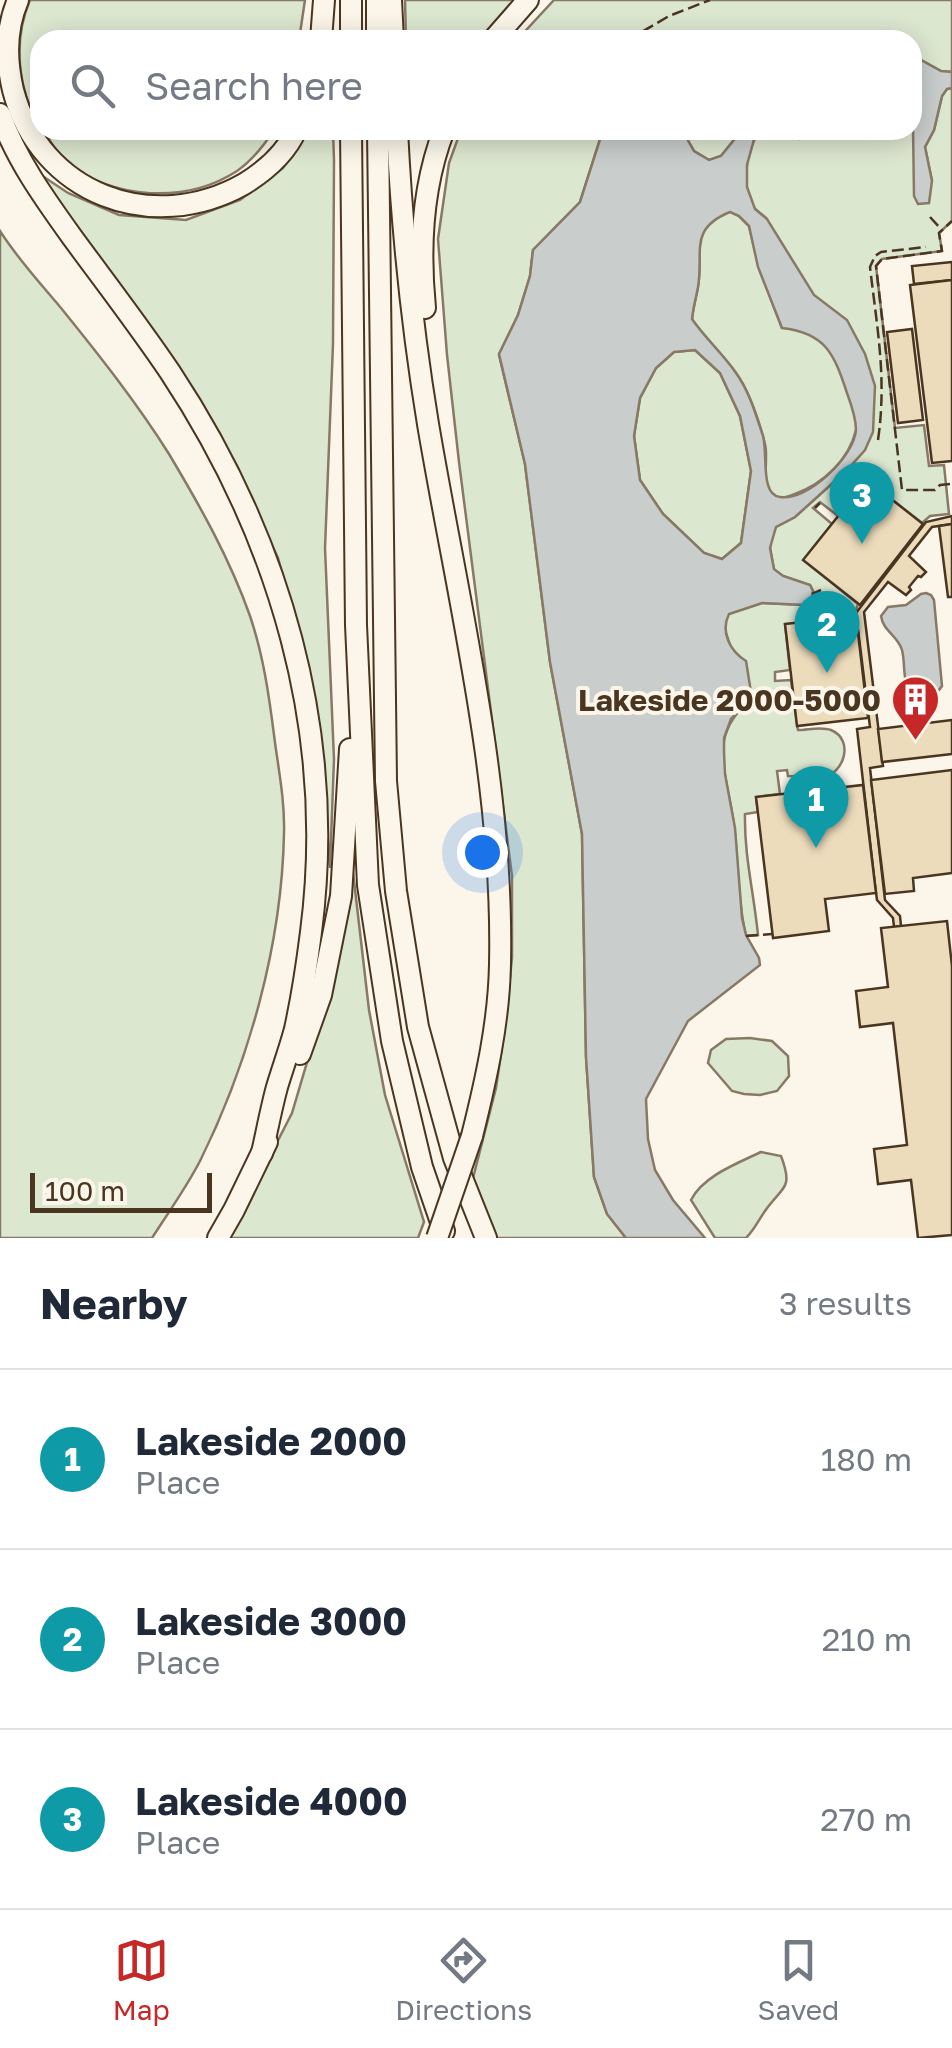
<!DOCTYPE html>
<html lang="en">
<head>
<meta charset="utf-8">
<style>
  :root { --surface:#fff; --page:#f2f2f3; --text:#1f2937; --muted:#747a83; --line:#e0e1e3; --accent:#c62828 }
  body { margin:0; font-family:"Golos Text",sans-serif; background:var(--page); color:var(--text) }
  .scale { position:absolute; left:30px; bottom:25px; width:182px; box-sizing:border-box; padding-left:10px; border:5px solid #4a3520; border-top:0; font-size:28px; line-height:35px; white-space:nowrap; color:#4a3520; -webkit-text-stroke:8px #fbf6e9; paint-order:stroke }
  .you { position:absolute; left:482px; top:852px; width:35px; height:35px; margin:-25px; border:8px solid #fff; border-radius:50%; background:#1a73e8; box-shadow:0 0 0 15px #1a73e833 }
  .badge { display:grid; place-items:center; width:65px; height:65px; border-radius:50%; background:var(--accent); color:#fff; font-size:32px; font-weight:700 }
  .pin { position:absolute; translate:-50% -82px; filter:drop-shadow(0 2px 5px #0008) }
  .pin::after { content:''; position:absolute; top:52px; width:35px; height:30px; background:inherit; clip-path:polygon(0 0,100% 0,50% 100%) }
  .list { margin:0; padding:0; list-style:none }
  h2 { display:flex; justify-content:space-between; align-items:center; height:130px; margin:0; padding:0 40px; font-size:42px }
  h2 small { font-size:32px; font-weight:400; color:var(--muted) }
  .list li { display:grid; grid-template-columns:65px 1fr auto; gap:30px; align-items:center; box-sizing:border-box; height:180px; padding:0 40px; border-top:2px solid var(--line) }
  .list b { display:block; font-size:38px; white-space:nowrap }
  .list p { margin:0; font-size:32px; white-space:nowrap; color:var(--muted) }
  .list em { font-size:32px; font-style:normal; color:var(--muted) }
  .icon { flex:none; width:55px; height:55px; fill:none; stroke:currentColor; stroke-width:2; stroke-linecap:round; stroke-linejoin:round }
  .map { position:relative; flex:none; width:952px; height:1238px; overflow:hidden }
  .search { position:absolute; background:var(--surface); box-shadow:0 5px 25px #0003; left:30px; right:30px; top:30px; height:110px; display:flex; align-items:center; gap:25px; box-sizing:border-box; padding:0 35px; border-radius:30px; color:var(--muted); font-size:38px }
  .sheet { height:670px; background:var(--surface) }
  nav { display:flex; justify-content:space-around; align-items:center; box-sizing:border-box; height:140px; border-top:2px solid var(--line); background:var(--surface); font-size:28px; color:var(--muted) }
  nav a { display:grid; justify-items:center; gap:5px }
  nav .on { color:var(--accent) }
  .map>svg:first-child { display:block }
</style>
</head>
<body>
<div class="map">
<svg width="952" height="1238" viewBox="0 0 952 1238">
  <rect width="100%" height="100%" fill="#fbf6e9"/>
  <g fill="#dce7d0" stroke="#887966" stroke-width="2.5">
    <path d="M30,0h275l-6,40h-259v86c-23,-37 -27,-86 -10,-126z"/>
    <path d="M405,0h109l-34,40h-74z"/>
    <path d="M554,0h398v72l-11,-1 -29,-16v-15c-8,0 -18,2 -26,0 -28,-5 -38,-12 -67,0h-302z"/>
    <path d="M952,88v133l-13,12 3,18 -60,8 -6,7 19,162 29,-3 5,41 15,-1 5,49 -19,2 -8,7 -55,-43 -29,36 -18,-14 -7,6 19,16 -28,36 54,44 -4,12 -69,8 5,46 -15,2v9l16,-1 7,50c10,0 23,-4 33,0 24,10 13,45 -10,48 -11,2 -23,-2 -33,-2l-1,-6 -10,1 3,23 -24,3 2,15 -13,2c-1,41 9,80 13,121l-12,1c-9,-36 -7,-74 -12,-110 -3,-28 -14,-57 -10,-85 3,-17 13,-28 24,-40l-22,-68 -1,-12 3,-7 34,-11 43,2 6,-3 2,-11 -3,-6 -27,-9 -9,-6 -4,-22 2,-15 4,-6 19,-10 52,-47 9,-40c-7,30 -33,54 -61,64 -7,3 -15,6 -22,1 -13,-9 -4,-37 -8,-51 -6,-23 -15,-52 -29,-71 -13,-19 -31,-35 -44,-53 1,-12 4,-22 6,-33 6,-36 -11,-58 32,-76l9,5 10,10 10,42 23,60 -15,-109c-2,-2 -11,-9 -13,-11 -13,-20 -9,-62 8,-78h24l13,9 15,-9h98v-26l2,22 18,55 -7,-34 9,-17 8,-34 5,-7z"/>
    <path d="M43,130h231c-9,14 -23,31 -37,41 -51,33 -124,29 -170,-9 -10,-8 -17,-22 -24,-32z"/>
    <path d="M308,130h25l1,30 -1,184 -8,204 9,211 -4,109 -7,-97 -15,-102 -30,-111 -53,-113 -45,-76 -145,-198 33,22 51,22 67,5 54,-20 43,-32z"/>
    <path d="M461,130h142l-23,72 -47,48 -3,26 -12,39 -19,40 26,109 25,198 32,172 4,223 8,120 13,37 19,24h-133l-22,-52 25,-98 8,-55 8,-75v-82l-53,-414 -12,-107 -9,-116 11,-76z"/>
    <path d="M682,130h60l-21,26 -12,4 -15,-9z"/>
    <path d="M0,231c17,27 40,52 61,77 38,47 76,95 108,146 31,52 61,105 81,162 13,38 19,79 24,119 4,32 11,65 10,98 -2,111 -35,229 -84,328 -14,27 -32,52 -48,77h-152z"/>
    <path d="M695,350l25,23 20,43 11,55 -10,72 -19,16 -18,-6 -41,-39 -23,-34 -6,-44 6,-38 16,-30 18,-16z"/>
    <path d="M351,855l18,155 16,85 39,127 -6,16h-190l64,-125 50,-169z"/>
    <path d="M750,1038l22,3 16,15 1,20 -12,15 -17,4 -16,-1 -12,-3 -24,-28 3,-13 15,-11z"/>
    <path d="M761,1152l20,4c13,34 1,30 -16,55 -7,10 -11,19 -19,27h-31l-24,-38c12,-24 47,-37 70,-48z"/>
  </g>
  <g fill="#c9cecd" stroke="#887966" stroke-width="2.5" fill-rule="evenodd">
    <path d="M912,55l29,16 11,1v16l-5,1 -5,7 -8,34 -9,17 7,34 -3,22 -11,1 -4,-8z"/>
    <path d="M603,130h79l12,21 15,9 12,-4 21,-26h20l-7,6 -8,29v22l8,22 12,10 47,76 33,25 18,34 10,32 -2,46 -8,18 -18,20 -52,47 -19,10 -6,21 4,21 9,7 27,9 3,6 -2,11 -5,3 -44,-2 -33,11c-9,18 1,37 17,47l5,31 -3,9 -17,18 -7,19v14l1,22 10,54 7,90 4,17 13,23 1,7 -72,56 -42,78 2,40 7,31 18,30 32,38h-79l-19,-24 -13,-37 -8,-120 -4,-223 -32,-172 -25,-198 -26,-110 19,-39 12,-39 3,-26 47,-48zM730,212l9,4 10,10 9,41 24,61c44,5 52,26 65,65 4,11 9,24 9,37 -2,27 -48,71 -76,67 -20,-2 -12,-43 -17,-61 -7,-21 -14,-45 -27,-63 -13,-19 -31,-35 -44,-54 1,-11 4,-21 6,-32 6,-35 -10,-58 32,-75zM695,350l25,23 20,43 11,55 -10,72 -19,16 -18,-6 -41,-39 -23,-34 -6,-44 6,-38 16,-30 18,-16z"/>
    <path d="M926,593l5,2 3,5 8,86c-6,10 -17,9 -28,10 -13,-12 -8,-30 -12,-46 -4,-14 -19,-19 -21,-34l7,-9 18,-2 15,-11z"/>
  </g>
  <g fill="#ecdcbc" stroke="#4a3520" stroke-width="2.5">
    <path d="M952,262v18l-38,4 -2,-18z"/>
    <path d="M952,280v181l-20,2 -22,-178z"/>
    <path d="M912,329l11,91 -25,3 -11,-91z"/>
    <path d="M867,480l56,44 -63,81 -57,-45z"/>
    <path d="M952,516v8l-20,3 -23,29 17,16 -5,5 -3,-1 -9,11 2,3 -5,5 -18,-13 -24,30 19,154 -13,2 15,132 15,16 1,10 -7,1 -1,-9 -16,-18 -2,-15 -18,-156 13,-2 -14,-114 70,-91z"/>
    <path d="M952,524v73h-4l-9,-71z"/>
    <path d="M856,616l12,102 -71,8 -12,-102z"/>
    <path d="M952,720v34l-70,8 -4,-33z"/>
    <path d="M952,770v103l-39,5 1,13 -29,3 -14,-114z"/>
    <path d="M863,785l13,108 -51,6 4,32 -56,7 -17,-141z"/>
    <path d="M947,921l5,45v269l-34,3 -7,-58 -33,4 -2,-18 -2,-17 33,-4 -14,-122 -33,4 -4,-36 32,-4 -7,-59z"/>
  </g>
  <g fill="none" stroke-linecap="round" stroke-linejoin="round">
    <defs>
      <g id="highway">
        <path d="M18,0c-12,28 -12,60 -5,90 27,104 139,146 231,94 21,-13 42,-31 52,-54"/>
        <path d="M377,0v40"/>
        <path d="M391,0l2,40"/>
        <path d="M321,40l3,-40"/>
        <path d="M351,40v-40"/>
        <path d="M493,40l35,-40"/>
        <path d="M0,114c16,45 44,84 72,123 33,45 67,89 98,135 110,166 167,360 141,560 -4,32 -9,65 -16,97 -5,19 -12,38 -18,58 -6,22 -10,44 -15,66"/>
        <path d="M351,130l5,495 12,260 24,156 30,126 22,64"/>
        <path d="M378,130l8,651 10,110 22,136 36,131 32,80"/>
        <path d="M397,130c5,98 15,197 31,294 30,178 76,358 72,540 -1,58 -14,116 -28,172"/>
        <path d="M425,308c-6,-60 -3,-121 19,-178"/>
        <path d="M300,1054l21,-59 20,-99 9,-147"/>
        <path d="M218,1238l16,-28 33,-68"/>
      </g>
    </defs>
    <use href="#highway" stroke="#4a3520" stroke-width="24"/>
    <use href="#highway" stroke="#fbf6e9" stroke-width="20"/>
    <defs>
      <path id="highway-bridge" d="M437,1238l35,-102"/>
    </defs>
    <use href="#highway-bridge" stroke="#4a3520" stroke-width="24" stroke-linecap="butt"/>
    <use href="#highway-bridge" stroke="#fbf6e9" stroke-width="20"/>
    <g stroke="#4a3520" stroke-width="2.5" stroke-dasharray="12 5" stroke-linecap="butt">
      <path d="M628,40l41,-24 41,-16"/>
      <path d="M930,217l11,12"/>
      <path d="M878,440c9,-62 -1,-112 -8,-173l5,-11 6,-4 45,-5"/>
      <path d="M950,484l-10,1 -5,5h-33l-26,-224 6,-7 60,-8 -3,-18 13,-12"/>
      <path d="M815,508l5,-5"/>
      <path d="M812,594l9,-4"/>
      <path d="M811,602l6,4"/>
      <path d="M746,936l26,-2"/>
    </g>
  </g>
  <defs>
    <symbol id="building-pin" viewBox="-11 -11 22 30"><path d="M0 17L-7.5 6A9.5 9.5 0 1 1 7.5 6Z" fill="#c62828" stroke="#fbf6e9"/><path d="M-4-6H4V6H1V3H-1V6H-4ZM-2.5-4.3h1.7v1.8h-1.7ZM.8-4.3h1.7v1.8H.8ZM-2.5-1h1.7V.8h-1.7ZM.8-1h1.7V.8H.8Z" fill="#fff"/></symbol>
  </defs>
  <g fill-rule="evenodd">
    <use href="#building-pin" x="888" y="672" width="55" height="75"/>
  </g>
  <g text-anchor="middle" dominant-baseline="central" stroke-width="8" stroke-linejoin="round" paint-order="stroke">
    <g font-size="30" font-weight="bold" fill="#4a3520" stroke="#fbf6e9" text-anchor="end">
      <text x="881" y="700">Lakeside 2000-5000</text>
    </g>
  </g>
</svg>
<div class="scale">100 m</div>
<div class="you"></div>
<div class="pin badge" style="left:816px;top:848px;background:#0f9aa8">1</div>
<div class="pin badge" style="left:827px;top:673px;background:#0f9aa8">2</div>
<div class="pin badge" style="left:862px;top:544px;background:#0f9aa8">3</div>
<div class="search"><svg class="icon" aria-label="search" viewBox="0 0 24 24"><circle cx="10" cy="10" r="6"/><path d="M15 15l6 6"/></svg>Search here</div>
</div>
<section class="sheet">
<h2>Nearby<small>3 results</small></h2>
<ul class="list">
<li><span class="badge" style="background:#0f9aa8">1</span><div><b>Lakeside 2000</b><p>Place</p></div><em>180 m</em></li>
<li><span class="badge" style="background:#0f9aa8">2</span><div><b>Lakeside 3000</b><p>Place</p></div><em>210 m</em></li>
<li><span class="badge" style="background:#0f9aa8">3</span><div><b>Lakeside 4000</b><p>Place</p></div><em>270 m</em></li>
</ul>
</section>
<nav>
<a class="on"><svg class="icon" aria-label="map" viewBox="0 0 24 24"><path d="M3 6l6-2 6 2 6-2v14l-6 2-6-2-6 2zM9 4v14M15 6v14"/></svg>Map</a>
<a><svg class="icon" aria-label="directions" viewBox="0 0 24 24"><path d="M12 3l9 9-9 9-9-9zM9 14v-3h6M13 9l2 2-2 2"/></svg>Directions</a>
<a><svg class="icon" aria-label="saved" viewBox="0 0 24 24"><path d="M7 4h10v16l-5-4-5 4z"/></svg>Saved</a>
</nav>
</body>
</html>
